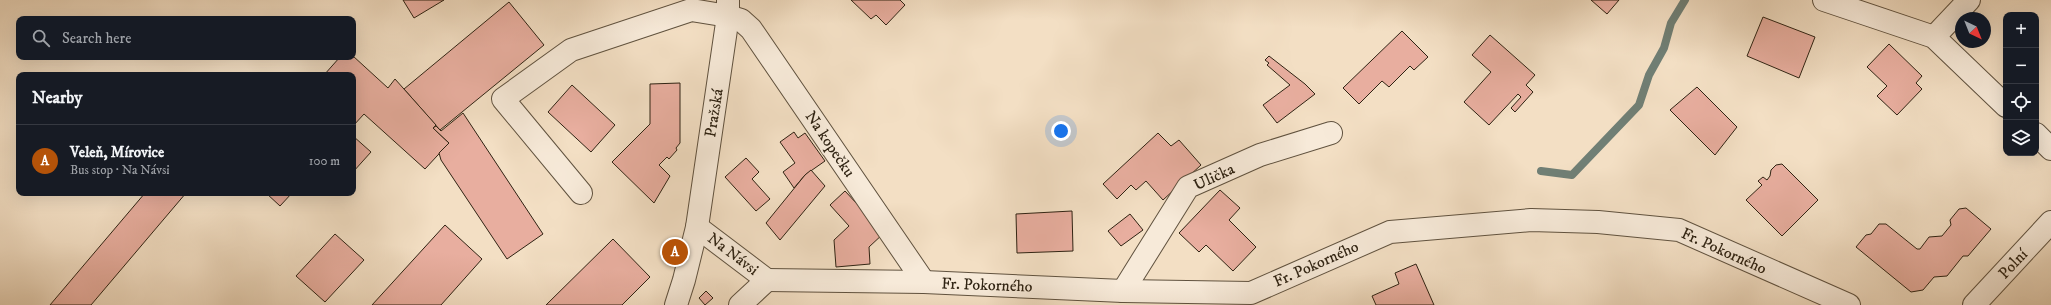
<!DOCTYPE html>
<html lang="en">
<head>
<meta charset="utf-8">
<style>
  :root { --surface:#171b24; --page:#242831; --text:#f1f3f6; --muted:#9ea1a6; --line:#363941; --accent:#b45309 }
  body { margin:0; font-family:"IM FELL DW Pica",serif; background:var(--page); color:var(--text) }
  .controls { position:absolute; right:12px; top:12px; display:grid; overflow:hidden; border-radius:8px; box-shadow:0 4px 16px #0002 }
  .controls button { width:36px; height:36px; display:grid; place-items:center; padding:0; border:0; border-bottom:1px solid var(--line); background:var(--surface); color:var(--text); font:20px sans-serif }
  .compass { position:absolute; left:1955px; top:12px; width:36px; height:36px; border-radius:50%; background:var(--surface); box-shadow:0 4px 16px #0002; rotate:137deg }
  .you { position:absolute; left:1061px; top:131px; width:14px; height:14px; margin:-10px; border:3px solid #fff; border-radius:50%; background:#1a73e8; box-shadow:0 0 0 6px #1a73e833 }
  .badge { display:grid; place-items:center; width:26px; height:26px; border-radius:50%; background:var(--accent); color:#fff; font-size:13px; font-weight:700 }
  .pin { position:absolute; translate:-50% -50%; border:2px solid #fff; box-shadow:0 1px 4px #0006 }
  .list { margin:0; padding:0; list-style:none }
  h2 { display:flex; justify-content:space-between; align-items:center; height:52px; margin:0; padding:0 16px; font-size:17px }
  h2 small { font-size:13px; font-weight:400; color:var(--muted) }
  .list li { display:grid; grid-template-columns:26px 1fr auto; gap:12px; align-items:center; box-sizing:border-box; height:72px; padding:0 16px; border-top:1px solid var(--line) }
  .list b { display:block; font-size:15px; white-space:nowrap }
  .list p { margin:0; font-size:13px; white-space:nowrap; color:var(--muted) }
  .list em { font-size:13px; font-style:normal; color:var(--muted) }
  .icon { flex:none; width:22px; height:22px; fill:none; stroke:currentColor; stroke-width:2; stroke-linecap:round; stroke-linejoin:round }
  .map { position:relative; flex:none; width:2051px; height:305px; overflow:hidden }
  .search { position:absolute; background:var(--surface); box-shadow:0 4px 16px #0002; left:16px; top:16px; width:340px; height:44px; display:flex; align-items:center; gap:10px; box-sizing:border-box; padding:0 14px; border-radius:8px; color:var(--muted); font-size:15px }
  .panel { position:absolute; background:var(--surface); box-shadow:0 4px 16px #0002; left:16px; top:72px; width:340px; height:124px; border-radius:8px }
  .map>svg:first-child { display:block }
</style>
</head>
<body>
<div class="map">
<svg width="2051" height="305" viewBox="0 0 2051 305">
  <rect width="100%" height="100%" fill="#f3dfc4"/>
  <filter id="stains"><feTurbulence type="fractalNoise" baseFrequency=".005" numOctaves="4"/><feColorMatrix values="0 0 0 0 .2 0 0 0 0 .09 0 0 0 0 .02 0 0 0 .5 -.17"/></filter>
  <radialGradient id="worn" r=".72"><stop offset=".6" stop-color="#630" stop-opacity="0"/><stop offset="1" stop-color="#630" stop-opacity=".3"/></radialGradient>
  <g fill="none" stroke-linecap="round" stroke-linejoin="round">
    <path stroke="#707f75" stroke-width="8" d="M1541,171l31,4 67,-70 10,-30 15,-27 7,-25 14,-23"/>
  </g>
  <g fill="#e8ae9f" stroke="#2f2313">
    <path d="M403,0h41l-30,18z"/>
    <path d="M851,0h49l5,5 -19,20 -10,-10 -5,4z"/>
    <path d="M1591,0h28l-12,14z"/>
    <path d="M509,2l35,43 -104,85 -36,-41z"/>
    <path d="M1763,17l52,20 -16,41 -52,-22z"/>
    <path d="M1402,31l26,26 -14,13 -4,-4 -21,21 -7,-6 -23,23 -16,-16z"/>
    <path d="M1490,35l45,40 -9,10 7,7 -18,20 -4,-4 10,-11 -3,-3 -29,31 -25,-23 27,-30 -19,-17z"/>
    <path d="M1889,44l33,32 -6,7 6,6 -25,26 -20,-19 10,-10 -20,-19z"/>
    <path d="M353,56l35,32 7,-9 41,46 -3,3 16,15 -24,26 -61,-55 -11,12v-51h-29l16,-18h13z"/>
    <path d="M1269,56l36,28 10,10 -38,29 -14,-18 27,-20 -23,-20 2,-2 -4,-3z"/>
    <path d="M680,83v60l-4,5 1,2 -8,9 -2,-2 -8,8 11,11 -16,27 -42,-41 38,-38v-40z"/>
    <path d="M572,85l43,40 -24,27 -43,-40z"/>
    <path d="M1697,87l40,40 -22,28 -45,-45z"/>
    <path d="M463,113l80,121 -36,25 -66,-99 -2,-7 10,-10 -16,-15 3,-2 5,5z"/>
    <path d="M794,132l4,6 7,-5 20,28 -20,14 -11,13 -11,-16 12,-9 -15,-21z"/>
    <path d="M1158,133l13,13 8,-6 22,25 -38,35 -17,-19 -10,9 -5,-5 -14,14 -14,-15z"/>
    <path d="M353,136l18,16 -18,20z"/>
    <path d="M746,158l13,14 -7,7 18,20 -14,12 -31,-34z"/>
    <path d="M1782,164l36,36 -36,36 -36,-36 16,-15 -4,-4 5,-4 4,3 3,-4 1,-6 5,-5z"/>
    <path d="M811,170l14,16 -45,54 -14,-17 39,-48z"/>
    <path d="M1220,190l20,18 -11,12 27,27 -23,24 -27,-26 -7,7 -20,-19z"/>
    <path d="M845,191l39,42 -15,14 1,17 -34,3 -2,-27 15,-14 -19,-21z"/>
    <path d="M145,193h41l-95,112h-41z"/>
    <path d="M266,193h26l-12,13z"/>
    <path d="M1966,208l25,21 -23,27h-5l-16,20 -13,1 -11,13 -12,2 -55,-45 10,-12 5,-1 8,-10h7l31,25h3l9,-12 13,-1 9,-11 -1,-5 9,-11z"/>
    <path d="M1072,211l1,40 -56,2 -1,-39z"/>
    <path d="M1130,214l13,16 -22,16 -13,-15z"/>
    <path d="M445,225l37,34 -41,46h-69z"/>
    <path d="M335,234l29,26 -39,42 -29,-26z"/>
    <path d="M613,239l37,38 -28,28h-76z"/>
    <path d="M1416,264l18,41h-58l-4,-9 27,-12 -4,-11z"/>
    <path d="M706,291l7,7 -8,7 -6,-7z"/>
  </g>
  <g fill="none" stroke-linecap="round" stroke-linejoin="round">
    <defs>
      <g id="minor">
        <path d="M1824,0l110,37 72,69"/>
        <path d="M1934,37l35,-37"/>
        <path d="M2036,134l15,15"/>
        <path d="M581,193l-78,-94 68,-49 120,-40 37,6 13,4 10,9 173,253"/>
        <path d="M697,227l70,53 -27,25"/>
        <path d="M767,280l157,2 199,9 128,2 139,-61 141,-12 67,2 81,8 170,75"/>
        <path d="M1123,291l65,-104 72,-32 71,-22"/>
        <path d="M676,305l8,-25 13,-53 31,-211v-15"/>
        <path d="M1974,305l77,-83"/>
      </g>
    </defs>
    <use href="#minor" stroke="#60523f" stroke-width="24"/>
    <use href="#minor" stroke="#f7ead9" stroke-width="22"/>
  </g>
  <g text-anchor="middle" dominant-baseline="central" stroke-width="4" stroke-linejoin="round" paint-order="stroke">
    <g font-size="16" fill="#2f2313" stroke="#f7ead9">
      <text transform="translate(714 113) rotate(-81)">Pražská</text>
      <text transform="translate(830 144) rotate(56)">Na kopečku</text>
      <text transform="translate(1214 177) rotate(-25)">Ulička</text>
      <text transform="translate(1724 251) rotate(24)">Fr. Pokorného</text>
      <text transform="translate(733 254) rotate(37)">Na Návsi</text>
      <text transform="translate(1316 264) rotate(-24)">Fr. Pokorného</text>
      <text transform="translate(2013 264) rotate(-47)">Polní</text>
      <text transform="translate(987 285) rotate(2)">Fr. Pokorného</text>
    </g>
  </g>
  <rect width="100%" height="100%" filter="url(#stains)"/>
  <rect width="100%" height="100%" fill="url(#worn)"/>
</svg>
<div class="controls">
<button>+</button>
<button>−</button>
<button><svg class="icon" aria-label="locate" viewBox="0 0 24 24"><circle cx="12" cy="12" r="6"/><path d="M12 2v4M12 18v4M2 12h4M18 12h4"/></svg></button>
<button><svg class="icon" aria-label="layers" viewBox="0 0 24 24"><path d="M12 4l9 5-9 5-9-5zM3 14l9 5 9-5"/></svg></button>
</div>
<svg class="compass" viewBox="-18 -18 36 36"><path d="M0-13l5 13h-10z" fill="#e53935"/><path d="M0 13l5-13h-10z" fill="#9ea1a6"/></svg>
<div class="you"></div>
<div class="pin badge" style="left:675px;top:252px">A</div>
<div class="search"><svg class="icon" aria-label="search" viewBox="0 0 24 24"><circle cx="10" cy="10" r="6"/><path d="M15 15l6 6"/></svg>Search here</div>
<section class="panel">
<h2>Nearby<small></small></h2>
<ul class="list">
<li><span class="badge">A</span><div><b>Veleň, Mírovice</b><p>Bus stop · Na Návsi</p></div><em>100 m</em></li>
</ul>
</section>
</div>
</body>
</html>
